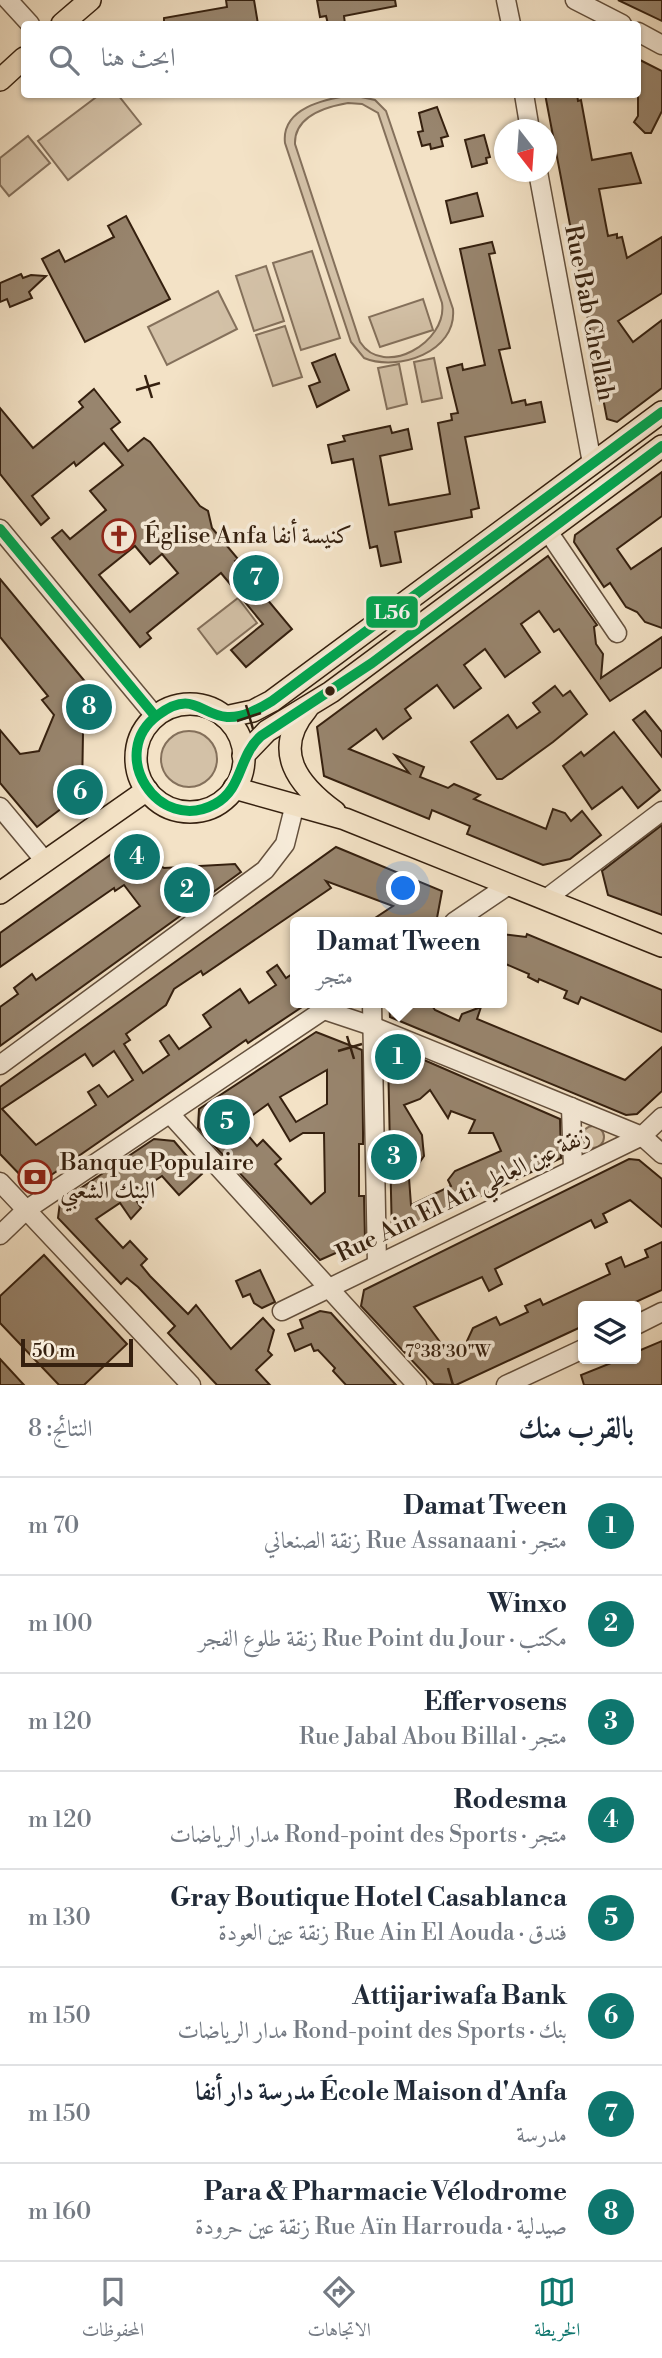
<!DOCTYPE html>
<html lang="ar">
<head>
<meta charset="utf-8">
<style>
  :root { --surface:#fff; --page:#f2f2f3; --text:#1f2937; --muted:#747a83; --line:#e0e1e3; --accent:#0f766e }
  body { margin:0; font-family:"Libre Bodoni",Amiri,serif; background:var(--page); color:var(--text); direction:rtl }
  .controls { position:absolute; right:21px; bottom:21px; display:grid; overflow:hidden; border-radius:7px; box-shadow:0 2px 5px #0004 }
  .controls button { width:63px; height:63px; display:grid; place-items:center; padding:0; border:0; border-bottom:2px solid var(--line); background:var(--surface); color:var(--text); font:35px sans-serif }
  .compass { position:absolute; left:494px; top:119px; width:63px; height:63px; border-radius:50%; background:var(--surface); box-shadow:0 2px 5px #0004; rotate:163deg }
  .scale { position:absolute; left:21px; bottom:18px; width:112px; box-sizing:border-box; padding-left:7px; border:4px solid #35200f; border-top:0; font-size:19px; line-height:24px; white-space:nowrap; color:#35200f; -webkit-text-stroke:5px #f7ecda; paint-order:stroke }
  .you { position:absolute; left:404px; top:889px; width:24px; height:24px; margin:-18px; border:5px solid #fff; border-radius:50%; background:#1a73e8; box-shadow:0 0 0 10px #1a73e833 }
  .badge { display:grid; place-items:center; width:46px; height:46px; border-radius:50%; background:var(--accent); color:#fff; font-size:23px; font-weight:700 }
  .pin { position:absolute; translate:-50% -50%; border:4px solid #fff; box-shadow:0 2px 7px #0006 }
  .popup { position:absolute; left:290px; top:917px; width:217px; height:91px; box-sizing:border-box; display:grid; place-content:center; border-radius:7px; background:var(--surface); filter:drop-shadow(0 2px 5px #0005); font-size:23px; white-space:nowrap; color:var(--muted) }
  .popup b { font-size:26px; color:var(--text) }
  .popup::after { content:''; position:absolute; left:50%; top:100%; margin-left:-14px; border:14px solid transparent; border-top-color:var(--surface) }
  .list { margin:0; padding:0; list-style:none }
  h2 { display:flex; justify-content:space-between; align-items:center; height:91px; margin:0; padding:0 28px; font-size:30px }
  h2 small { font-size:23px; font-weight:400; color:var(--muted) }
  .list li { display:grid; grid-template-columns:46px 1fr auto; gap:21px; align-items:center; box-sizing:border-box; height:98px; padding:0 28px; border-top:2px solid var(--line) }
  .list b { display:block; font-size:26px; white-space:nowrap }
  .list p { margin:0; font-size:23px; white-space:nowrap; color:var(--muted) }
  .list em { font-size:23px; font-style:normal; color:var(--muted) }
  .icon { flex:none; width:38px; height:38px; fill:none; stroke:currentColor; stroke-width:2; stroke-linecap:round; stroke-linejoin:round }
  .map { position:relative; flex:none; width:662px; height:1385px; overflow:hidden; direction:ltr }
  .search { position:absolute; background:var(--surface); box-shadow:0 2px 5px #0004; left:21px; right:21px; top:21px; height:77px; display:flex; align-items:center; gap:18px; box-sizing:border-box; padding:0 24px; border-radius:7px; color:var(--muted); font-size:26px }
  .sheet { height:875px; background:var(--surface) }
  nav { display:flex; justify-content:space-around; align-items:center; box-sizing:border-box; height:98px; border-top:2px solid var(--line); background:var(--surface); font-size:19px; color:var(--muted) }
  nav a { display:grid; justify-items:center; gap:4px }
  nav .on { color:var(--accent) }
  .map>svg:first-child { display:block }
</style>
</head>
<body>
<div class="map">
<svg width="662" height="1385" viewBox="0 0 662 1385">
  <rect width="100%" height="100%" fill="#f3e2c6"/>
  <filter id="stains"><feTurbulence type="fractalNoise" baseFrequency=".00286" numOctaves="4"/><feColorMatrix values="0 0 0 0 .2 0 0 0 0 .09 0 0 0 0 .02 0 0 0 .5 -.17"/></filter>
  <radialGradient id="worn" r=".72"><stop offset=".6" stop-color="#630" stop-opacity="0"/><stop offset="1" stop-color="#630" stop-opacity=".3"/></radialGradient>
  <g fill="#d3c1a7" stroke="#84705b" stroke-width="2" fill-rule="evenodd">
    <path d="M99,95h19l23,29 -73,56 -30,-39z"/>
    <path d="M352,95l23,5 11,11 67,198c4,43 -55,63 -89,49l-13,-16 -66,-199c-4,-35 40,-44 67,-48zM348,103l14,1 16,9 64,190c6,39 -58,76 -82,39l-65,-198c-1,-28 30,-37 53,-41z"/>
    <path d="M28,136l22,27 -41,33 -9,-11v-27z"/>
    <path d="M312,251l28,87 -39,12 -28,-87z"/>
    <path d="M266,266l18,55 -30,10 -18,-55z"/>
    <path d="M218,291l19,38 -70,36 -19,-38z"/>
    <path d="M423,299l10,31 -53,17 -11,-30z"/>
    <path d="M285,326l17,51 -29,9 -17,-51z"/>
    <path d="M434,358l8,40 -20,4 -8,-40z"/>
    <path d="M399,364l8,40 -20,5 -9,-41z"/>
    <path d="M238,598l19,25 -40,31 -19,-25z"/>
    <circle cx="189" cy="759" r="28"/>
    <circle cx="593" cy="1137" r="11"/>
  </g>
  <g fill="#98856e" stroke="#35200f" stroke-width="2" fill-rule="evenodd">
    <path d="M226,0h28l4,24h-94v-6l63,-11z"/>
    <path d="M317,0h78l1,6 -52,10 1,8h-17l-2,-8 -6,1z"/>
    <path d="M618,0h44v21z"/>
    <path d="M638,59l24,12v40l-11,22h-6l-11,-11 4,-6z"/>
    <path d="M545,94h32l1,7 3,-1 11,60 39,-7 10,30 -42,6 9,47 9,-2v4l5,-1 5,21 35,-21v56l-44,28 15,21 29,-22v68l-45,34 -10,-3z"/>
    <path d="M437,107l11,29 -7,2 2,8 -12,3 -1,-5 -8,2 -4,-14 5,-1 -4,-18z"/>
    <path d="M484,135l6,22 -4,1 1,5 -15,4 -7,-27z"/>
    <path d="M477,193l6,23 -32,7 -5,-22z"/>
    <path d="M126,216l44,83 -85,43 -43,-83 17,-9 6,12 49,-25 -6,-11z"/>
    <path d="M492,242l3,11 -6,1 21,94 -11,2 13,53 13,-3 1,5 15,-3 4,20 -80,15 14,71 -8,2 1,7 -77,15 6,30 -20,4 -4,-20 -7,2 -17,-89 -21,4 -4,-18 17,-4 -2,-5 47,-10 2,7 16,-4 4,20 -32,7 9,49 61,-11 -12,-71 14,-3 -1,-6 7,-1 -11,-45 15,-4 1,6 22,-5 -25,-116z"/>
    <path d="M21,274l2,4 8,-3 15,1 -17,16 3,6 -22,9 -3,-8 -7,3v-19z"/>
    <path d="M335,354l14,36 -32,17 -8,-21 11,-4 -8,-19z"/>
    <path d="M94,389l26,33 -9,7 17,22 16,-13 6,4 50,64 8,5 4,17 26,31 -3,2 57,68 -46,38 -15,-17 32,-26 -42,-51 -74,60 4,5 -11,9 -88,-109 10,-8 8,9 36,-29 -16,-19 33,-26 -19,-22 -28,23 -2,-4 -42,34 17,22 -8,7 -41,-51v-66l33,40 50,-41 -4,-5zM135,546l15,18 12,-10 16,19 -48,39 -31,-37z"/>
    <path d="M662,472v44l-45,33 14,20 31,-21v80l-17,-6 -8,-10 -11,-5 -16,-24 -6,4 -30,-45 1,-7z"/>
    <path d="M548,556l49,69 -3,2 2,17 7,10 -2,24 61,-41v30l-52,34 -51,-72 -5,3 -15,-21 -18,13 19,28 -35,25 -20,-28 -21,16 17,23 -27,20 -17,-23 -32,24 6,9 -11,8 -17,13 -7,-10 -27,20 60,24 -14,-18 29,12 -4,10 28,11 6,-4 26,11 -6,4 72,30 7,-20 12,4 6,8 11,-10 19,24 -31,24 -27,6 -76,-31 3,-8 -38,-16 -3,9 -105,-43 -7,-49z"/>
    <path d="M0,579l97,117 -14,37 -1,60 -45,34 -37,-44v-53l20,24 19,-3 15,-36 -12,-15 6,-4 -48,-59z"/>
    <path d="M555,686l8,10 7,-5 17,23 -34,28 -51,37h-5l-26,-37 37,-27 9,13 23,-16 -7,-9z"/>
    <path d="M645,711l17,21v25l-29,-37z"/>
    <path d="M614,732l46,58 -22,18 -16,-21 -30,22 -29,-43 18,-14 3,4z"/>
    <path d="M662,825v90l-54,-20 -6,-24z"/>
    <path d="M127,843l17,15 20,10 71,-4 6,8 -241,174v-39l18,-13 -4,-6 18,-14 4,6 104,-74 -16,-21 -9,6 -1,-3 -114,79v-34z"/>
    <path d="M336,847l106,44 -5,27 -5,4h-63l24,-16 -67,-25 5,7 -128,87 -2,-4 -27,18 -8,16 -40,29 4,6 -6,4 19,29 26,-18 -9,-14 9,-6 10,14 32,-22 -8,-12 37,-26 9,14 27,-18 -9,-13 10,-7 9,13 9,-6v31h13l-60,40 -2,-3 -202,140h-19l-25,-26v-67zM114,1051l19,29 -25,17 -9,-12 -11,7 8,13 -60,40 -34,-36 83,-55 8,12z"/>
    <path d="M501,934l25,3 1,-3 135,56v42l-81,-35 -3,7 -14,-6 3,-7 -28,-12 -1,3 -10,-5 1,-3 -28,-12z"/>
    <path d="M389,1003h41l5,7 24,11 3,-7 19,-7 -4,12 148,61 37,-33v44l-25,23 -11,1 -236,-98z"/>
    <path d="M316,1032l46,18 1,82v12h-4v52h5l1,44 -45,20 -122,-132 1,-19zM327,1070v34l-31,18 -16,-25zM268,1104l22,37 13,-8h21l1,59 -14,12 -36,-40 6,-5 -18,-19 -6,6 -18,-21z"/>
    <path d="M401,1050l159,69 1,39 -169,80 -4,-180zM430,1090l18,28 3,-7 24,9 -6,13h24l8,18 -46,20 -7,9 3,6 -40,19 -2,-27 15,-22 -1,-10 -1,-11 -18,-30 16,-6z"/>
    <path d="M154,1139l20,2 28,33 -23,21 -17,-19 -29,19 8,13 -10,11 -11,-16 -24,16 27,29 7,-7 17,18 -6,6 9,11 38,38 8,-9 35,44 32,-31 11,12 -6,21 4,4 -16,15 14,15h-53l-49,-52 7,-7 -37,-39 -11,-9 -6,6 -63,-66 2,-16z"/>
    <path d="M629,1159l10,1 23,19v48l-32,-27 -27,14 4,8 -12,6 -4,-8 -96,49 7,15 -13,7 -7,-14 -68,30 35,47 21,-8 -3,-5 6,-13 23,-11 4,8 28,-13 -3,-6 15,-7 3,6 67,-31 -4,-10 15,-7 4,10 23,-10 -3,-7 17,-8v48l-35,16h-44v20l-127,59 -22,-1 -73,-78 3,-16z"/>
    <path d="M44,1255l83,89 -43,41h-25l-59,-62v-27z"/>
    <path d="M260,1270l15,32 -13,6 -8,-5 -4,-9 -7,3 -7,-16z"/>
    <path d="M320,1311l11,2 65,72h-50l-13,-14 2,-3 -17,-18 -4,1 -3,-7 -16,7 -7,-17 15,-6 -3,-8z"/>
    <path d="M662,1341v44h-78l-3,-10 40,-16h15v-7z"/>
    <path d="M0,1359l24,26h-24z"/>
  </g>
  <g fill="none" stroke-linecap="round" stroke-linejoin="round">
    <defs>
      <g id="minor">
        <path d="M8,0l22,24"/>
        <path d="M506,0l5,24"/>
        <path d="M575,0l47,24"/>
        <path d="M638,32l24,13"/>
        <path d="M524,94l6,36"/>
        <path d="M538,172l54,291"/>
        <path d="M0,529l155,187"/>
        <path d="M547,530l70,103"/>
        <path d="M0,807l45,54"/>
        <path d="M547,898l115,-87"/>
        <path d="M454,922l56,-38"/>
        <path d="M372,1003l5,261"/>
        <path d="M324,1010l48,16 270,110 20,18"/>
        <path d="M0,1065l265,-195 20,-26 10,-40"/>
        <path d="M571,1107l2,62"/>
        <path d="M170,1114l247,271"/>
        <path d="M0,1182l191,203"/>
        <path d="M0,1235l26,-25 308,-207"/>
        <path d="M282,1311l360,-175 20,-19"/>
        <path d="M636,1325l26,-13"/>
        <path d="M506,1385l77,-36"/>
      </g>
      <g id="major">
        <path d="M62,24l28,-24"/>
        <path d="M0,80l24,-22"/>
        <circle cx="190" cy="758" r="54"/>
        <path d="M307,709c-36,42 -9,76 28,103"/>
        <path d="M225,717l28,-6 19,-10 390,-289"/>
        <path d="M243,756l24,-25 64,-39 331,-246"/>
        <path d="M234,788l111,31 317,127"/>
        <path d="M0,893l147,-103"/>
      </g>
    </defs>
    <use href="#minor" stroke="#64503d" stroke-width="21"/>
    <use href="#major" stroke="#35200f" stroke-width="24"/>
    <use href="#minor" stroke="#f7ecda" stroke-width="18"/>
    <use href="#major" stroke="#f3e2c6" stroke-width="21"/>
    <defs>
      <g id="bus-1">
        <path d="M662,412l-390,289c-13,8 -29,17 -45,16 -27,-2 -34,-28 -69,-2 -52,38 0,120 57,89 28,-15 23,-48 46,-68l111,-73 290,-217"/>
        <path d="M0,529l155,187"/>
      </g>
    </defs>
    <use href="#bus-1" stroke="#f7ecda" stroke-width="16"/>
    <use href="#bus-1" stroke="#00a651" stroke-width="10"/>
  </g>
  <path fill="none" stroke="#35200f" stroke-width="2.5" d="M145,375l7,23M136,390l24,-7M246,705l7,24M237,721l24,-8M347,1036l7,23M338,1051l24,-7M448,1368l5,17"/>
  <defs>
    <symbol id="church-ring" viewBox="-11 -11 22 22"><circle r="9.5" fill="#f7ecda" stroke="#8f2418" stroke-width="1.5"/><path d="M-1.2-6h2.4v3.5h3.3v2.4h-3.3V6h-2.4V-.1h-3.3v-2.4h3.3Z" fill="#8f2418"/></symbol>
    <symbol id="bank-ring" viewBox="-11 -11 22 22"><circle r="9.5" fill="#f7ecda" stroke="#8f2418" stroke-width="1.5"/><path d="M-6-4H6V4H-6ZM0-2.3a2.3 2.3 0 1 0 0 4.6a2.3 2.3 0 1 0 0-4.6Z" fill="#8f2418"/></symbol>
  </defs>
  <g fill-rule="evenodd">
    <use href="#church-ring" x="100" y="517" width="38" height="38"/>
    <use href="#bank-ring" x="16" y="1158" width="38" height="38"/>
  </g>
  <circle fill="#35200f" stroke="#f7ecda" stroke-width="2.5" cx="330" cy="691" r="6"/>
  <g text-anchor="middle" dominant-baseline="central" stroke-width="7" stroke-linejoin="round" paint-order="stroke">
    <g font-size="24" fill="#35200f" stroke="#f7ecda">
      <text transform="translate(589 313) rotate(79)">Rue Bab Chellah</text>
      <text transform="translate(463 1195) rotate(-26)">Rue Ain El Ati زنقة عين العاطي</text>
    </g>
    <g font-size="24" fill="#35200f" stroke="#f7ecda" text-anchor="start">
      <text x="144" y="536">Église Anfa كنيسة أنفا</text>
      <text x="60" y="1163">Banque Populaire<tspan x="60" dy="28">البنك الشعبي</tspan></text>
    </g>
  </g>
  <g font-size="18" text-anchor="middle" fill="#35200f" stroke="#f7ecda" stroke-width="7" stroke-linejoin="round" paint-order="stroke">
    <text x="448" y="1357">7°38'30"W</text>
  </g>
  <rect stroke="#f7ecda" stroke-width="2.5" x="365" y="595" width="54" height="34" rx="7" fill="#00a651"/>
  <g font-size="19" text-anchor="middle" font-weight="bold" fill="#fff">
    <text x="392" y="619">L56</text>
  </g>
  <rect width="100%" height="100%" filter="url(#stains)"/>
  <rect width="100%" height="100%" fill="url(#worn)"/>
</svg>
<div class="controls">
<button><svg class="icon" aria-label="layers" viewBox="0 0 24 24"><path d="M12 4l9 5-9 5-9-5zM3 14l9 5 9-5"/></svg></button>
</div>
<svg class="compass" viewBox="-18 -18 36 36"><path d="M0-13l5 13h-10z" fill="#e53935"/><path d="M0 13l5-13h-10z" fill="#747a83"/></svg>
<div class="scale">50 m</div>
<div class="you"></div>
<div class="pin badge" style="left:398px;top:1057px">1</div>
<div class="popup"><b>Damat Tween</b>متجر</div>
<div class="pin badge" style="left:187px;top:890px">2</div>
<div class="pin badge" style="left:394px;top:1157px">3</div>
<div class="pin badge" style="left:137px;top:857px">4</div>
<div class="pin badge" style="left:227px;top:1122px">5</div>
<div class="pin badge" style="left:80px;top:792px">6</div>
<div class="pin badge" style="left:256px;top:578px">7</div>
<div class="pin badge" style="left:89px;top:707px">8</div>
<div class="search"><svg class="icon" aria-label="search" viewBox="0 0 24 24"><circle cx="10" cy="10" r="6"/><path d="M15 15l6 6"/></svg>ابحث هنا</div>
</div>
<section class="sheet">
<h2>بالقرب منك<small>النتائج: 8</small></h2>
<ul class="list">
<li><span class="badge">1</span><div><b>Damat Tween</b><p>متجر · Rue Assanaani زنقة الصنعاني</p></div><em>70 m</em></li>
<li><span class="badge">2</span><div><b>Winxo</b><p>مكتب · Rue Point du Jour زنقة طلوع الفجر</p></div><em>100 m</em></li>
<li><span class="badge">3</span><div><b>Effervosens</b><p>متجر · Rue Jabal Abou Billal</p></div><em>120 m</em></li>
<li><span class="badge">4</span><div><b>Rodesma</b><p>متجر · Rond-point des Sports مدار الرياضات</p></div><em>120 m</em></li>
<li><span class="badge">5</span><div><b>Gray Boutique Hotel Casablanca</b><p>فندق · Rue Ain El Aouda زنقة عين العودة</p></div><em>130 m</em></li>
<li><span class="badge">6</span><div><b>Attijariwafa Bank</b><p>بنك · Rond-point des Sports مدار الرياضات</p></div><em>150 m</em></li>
<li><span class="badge">7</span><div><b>École Maison d'Anfa مدرسة دار أنفا</b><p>مدرسة</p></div><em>150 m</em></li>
<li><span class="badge">8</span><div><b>Para &amp; Pharmacie Vélodrome</b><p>صيدلية · Rue Aïn Harrouda زنقة عين حرودة</p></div><em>160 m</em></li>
</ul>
</section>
<nav>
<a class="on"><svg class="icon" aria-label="map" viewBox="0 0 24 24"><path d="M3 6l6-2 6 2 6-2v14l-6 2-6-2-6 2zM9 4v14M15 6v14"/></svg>الخريطة</a>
<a><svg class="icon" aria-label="directions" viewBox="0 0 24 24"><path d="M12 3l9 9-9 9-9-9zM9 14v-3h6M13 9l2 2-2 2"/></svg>الاتجاهات</a>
<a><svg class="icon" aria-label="saved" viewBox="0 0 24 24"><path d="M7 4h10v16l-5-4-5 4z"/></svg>المحفوظات</a>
</nav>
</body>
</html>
